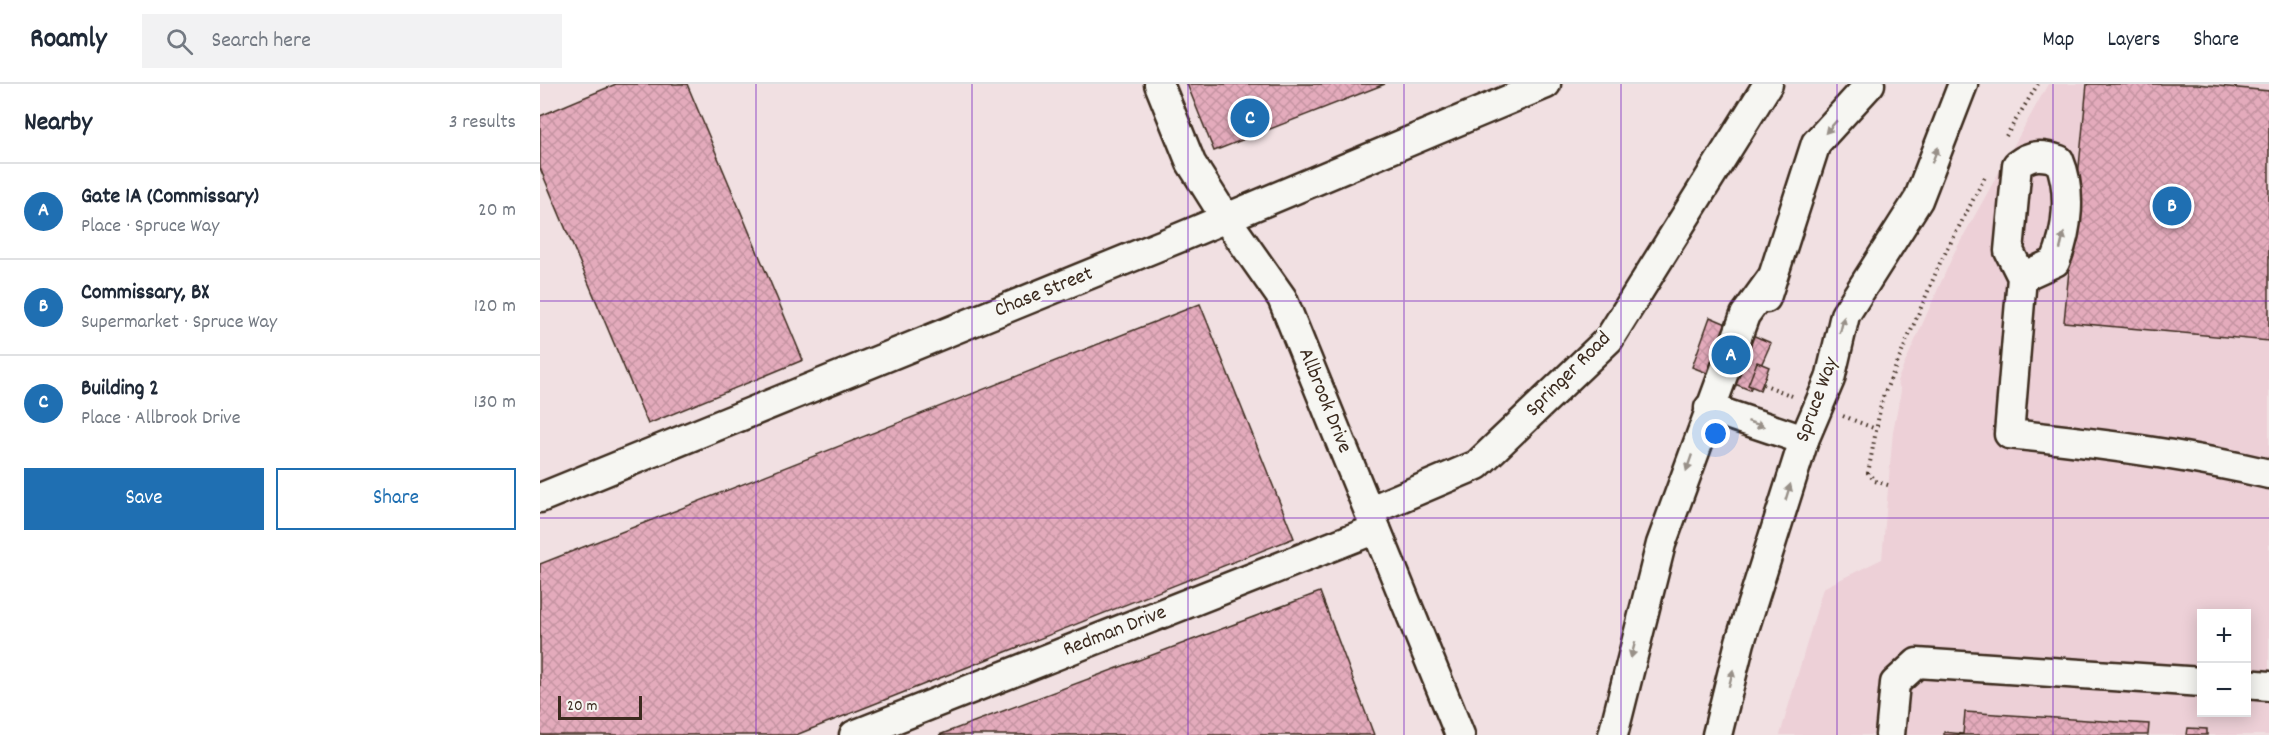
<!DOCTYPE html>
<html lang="en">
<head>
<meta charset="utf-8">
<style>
  :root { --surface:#fff; --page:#f2f2f3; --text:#1f2937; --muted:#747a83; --line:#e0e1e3; --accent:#1f6fb2 }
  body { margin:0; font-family:Dekko,sans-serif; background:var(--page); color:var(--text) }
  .controls { position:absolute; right:18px; bottom:18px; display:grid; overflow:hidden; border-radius:0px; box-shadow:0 3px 15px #0003 }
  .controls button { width:54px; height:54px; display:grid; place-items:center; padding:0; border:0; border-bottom:2px solid var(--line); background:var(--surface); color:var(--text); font:30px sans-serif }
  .scale { position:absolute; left:18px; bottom:15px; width:84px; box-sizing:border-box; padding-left:6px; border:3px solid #3b2a1e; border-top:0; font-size:16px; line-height:21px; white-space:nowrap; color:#3b2a1e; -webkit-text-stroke:4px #f6f6f2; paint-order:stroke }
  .you { position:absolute; left:1176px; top:350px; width:21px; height:21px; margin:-15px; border:4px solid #fff; border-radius:50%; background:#1a73e8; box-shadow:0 0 0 9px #1a73e833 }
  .badge { display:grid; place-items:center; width:39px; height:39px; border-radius:50%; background:var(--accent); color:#fff; font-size:20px; font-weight:700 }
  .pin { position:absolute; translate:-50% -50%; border:3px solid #fff; box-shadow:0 2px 6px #0006 }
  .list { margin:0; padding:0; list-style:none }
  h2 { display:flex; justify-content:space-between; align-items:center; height:78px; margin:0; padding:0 24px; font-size:26px }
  h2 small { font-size:20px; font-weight:400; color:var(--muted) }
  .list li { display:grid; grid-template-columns:39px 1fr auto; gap:18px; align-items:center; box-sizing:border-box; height:96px; padding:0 24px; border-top:2px solid var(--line) }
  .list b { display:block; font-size:22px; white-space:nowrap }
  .list p { margin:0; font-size:20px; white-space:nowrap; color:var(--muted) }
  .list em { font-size:20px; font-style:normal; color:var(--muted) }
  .actions { display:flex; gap:12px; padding:18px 24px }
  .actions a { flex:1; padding:14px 0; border:2px solid var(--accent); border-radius:0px; text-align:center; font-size:21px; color:var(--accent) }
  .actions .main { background:var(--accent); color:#fff }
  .icon { flex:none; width:33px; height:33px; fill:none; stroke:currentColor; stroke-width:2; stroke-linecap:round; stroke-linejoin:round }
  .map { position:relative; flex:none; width:1729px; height:651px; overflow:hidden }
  header { display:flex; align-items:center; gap:36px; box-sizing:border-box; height:84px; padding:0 30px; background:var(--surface); border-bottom:2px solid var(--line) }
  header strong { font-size:28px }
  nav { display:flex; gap:33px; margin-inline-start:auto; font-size:21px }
  .search { width:420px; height:54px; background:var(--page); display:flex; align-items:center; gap:15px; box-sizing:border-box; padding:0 21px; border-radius:0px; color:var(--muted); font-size:22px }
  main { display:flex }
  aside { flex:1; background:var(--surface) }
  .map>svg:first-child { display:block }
</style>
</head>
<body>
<header>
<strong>Roamly</strong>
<div class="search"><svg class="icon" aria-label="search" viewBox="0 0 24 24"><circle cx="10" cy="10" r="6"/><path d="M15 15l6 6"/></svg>Search here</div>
<nav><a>Map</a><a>Layers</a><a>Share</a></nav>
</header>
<main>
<aside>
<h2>Nearby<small>3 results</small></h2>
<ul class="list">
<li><span class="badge">A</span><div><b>Gate 1A (Commissary)</b><p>Place · Spruce Way</p></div><em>20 m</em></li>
<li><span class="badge">B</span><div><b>Commissary, BX</b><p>Supermarket · Spruce Way</p></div><em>120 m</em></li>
<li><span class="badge">C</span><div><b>Building 2</b><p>Place · Allbrook Drive</p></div><em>130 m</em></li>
</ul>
<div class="actions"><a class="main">Save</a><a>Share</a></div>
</aside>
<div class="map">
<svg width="1729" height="651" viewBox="0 0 1729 651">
  <defs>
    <pattern id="building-cross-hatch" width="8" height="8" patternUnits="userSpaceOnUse" patternTransform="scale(1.5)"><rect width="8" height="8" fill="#e4abbc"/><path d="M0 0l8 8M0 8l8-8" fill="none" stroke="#c493a1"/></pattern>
  </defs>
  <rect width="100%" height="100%" fill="#f1e0e2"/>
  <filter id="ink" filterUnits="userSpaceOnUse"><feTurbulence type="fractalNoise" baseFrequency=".0167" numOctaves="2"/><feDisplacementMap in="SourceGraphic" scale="12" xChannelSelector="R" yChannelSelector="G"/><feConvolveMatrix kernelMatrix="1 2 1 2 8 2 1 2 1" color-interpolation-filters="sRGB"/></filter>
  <g filter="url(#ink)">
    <path fill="#edd0d7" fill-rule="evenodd" d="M1508,0h221v651h-489l43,-147 59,-29 11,-128 8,-40 -4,-10 57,-128zM1662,530h44v98h-44z"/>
    <g fill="url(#building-cross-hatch)" stroke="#3b2a1e" stroke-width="1.5">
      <path d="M76,0h71l116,276 -155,64 -108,-256v-52z"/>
      <path d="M647,0h198l-171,67z"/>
      <path d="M1547,0h110l72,7v250l-205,-19z"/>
      <path d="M660,220l94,234 -498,197h-256v-171z"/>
      <path d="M1170,233l61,26 -21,47 -58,-23z"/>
      <path d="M1217,278l12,5 -9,23 -12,-5z"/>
      <path d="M780,508l54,143h-435z"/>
      <path d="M1425,628l184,12 -1,11h-204v-3l19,2z"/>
      <path d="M1648,644l19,1v6h-20z"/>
    </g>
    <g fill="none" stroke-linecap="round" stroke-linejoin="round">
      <defs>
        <g id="minor">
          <path d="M619,0l32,79 34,54 57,81 178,437"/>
          <path d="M1482,193l33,-15c13,-31 17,-71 4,-102 -17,-6 -28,-6 -42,5l-8,86 13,26 -13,157c88,9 174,20 260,40"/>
          <path d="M1226,214l50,-155 54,-59"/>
          <path d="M1169,324l95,32"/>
          <path d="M0,414l641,-261 365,-153"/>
          <path d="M829,427l108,-46 132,-126 159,-255"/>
          <path d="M1706,600l23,2"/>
          <path d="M314,651l522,-206"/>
          <path d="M1073,651l48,-191 84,-229 26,-36"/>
          <path d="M1177,651l23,-93 64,-202 26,-61 15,-64 73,-115 45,-116"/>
          <path d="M1350,651l5,-52 22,-20 285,19"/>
        </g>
      </defs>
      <use href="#minor" stroke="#3b2a1e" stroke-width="33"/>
      <g stroke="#3b2a1e" stroke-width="4" stroke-dasharray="1.5 4.5" stroke-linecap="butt">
        <path d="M1466,52l32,-52"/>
        <path d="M1223,300l29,12"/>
        <path d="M1303,332l33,13"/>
        <path d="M1348,401l-13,-4 -7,-8 14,-74 58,-136 46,-88"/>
      </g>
      <use href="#minor" stroke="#f6f6f2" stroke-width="28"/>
    </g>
    <defs><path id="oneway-solid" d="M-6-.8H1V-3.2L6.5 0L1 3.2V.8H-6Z" transform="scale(1.5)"/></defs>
    <g fill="#989088">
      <use href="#oneway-solid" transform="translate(1291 43) rotate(132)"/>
      <use href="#oneway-solid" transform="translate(1395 71) rotate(-69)"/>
      <use href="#oneway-solid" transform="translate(1522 157) rotate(-77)"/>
      <use href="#oneway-solid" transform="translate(1302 241) rotate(-76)"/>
      <use href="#oneway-solid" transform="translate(1216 340) rotate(18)"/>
      <use href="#oneway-solid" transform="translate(1149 379) rotate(109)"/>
      <use href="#oneway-solid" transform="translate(1248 408) rotate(-73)"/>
      <use href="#oneway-solid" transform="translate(1093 566) rotate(105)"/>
      <use href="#oneway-solid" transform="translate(1191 594) rotate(-76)"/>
    </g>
  </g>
  <path fill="none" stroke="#7b2cbf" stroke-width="1.5" stroke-opacity="0.55" d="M216,0v651M432,0v651M648,0v651M864,0v651M1081,0v651M1297,0v651M1513,0v651M0,217h1729M0,434h1729"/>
  <g text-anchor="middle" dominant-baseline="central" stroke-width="5" stroke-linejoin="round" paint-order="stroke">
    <g font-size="21" fill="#3b2a1e" stroke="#f6f6f2">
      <text transform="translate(504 209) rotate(-22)">Chase Street</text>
      <text transform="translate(1029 291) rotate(-45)">Springer Road</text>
      <text transform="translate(1278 316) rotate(-70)">Spruce Way</text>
      <text transform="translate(784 317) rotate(68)">Allbrook Drive</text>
      <text transform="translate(575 548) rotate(-21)">Redman Drive</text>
    </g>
  </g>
</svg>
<div class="controls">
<button>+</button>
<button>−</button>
</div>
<div class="scale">20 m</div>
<div class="you"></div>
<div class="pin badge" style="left:1191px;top:271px">A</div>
<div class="pin badge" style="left:1632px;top:122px">B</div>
<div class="pin badge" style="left:710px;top:34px">C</div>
</div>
</main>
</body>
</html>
